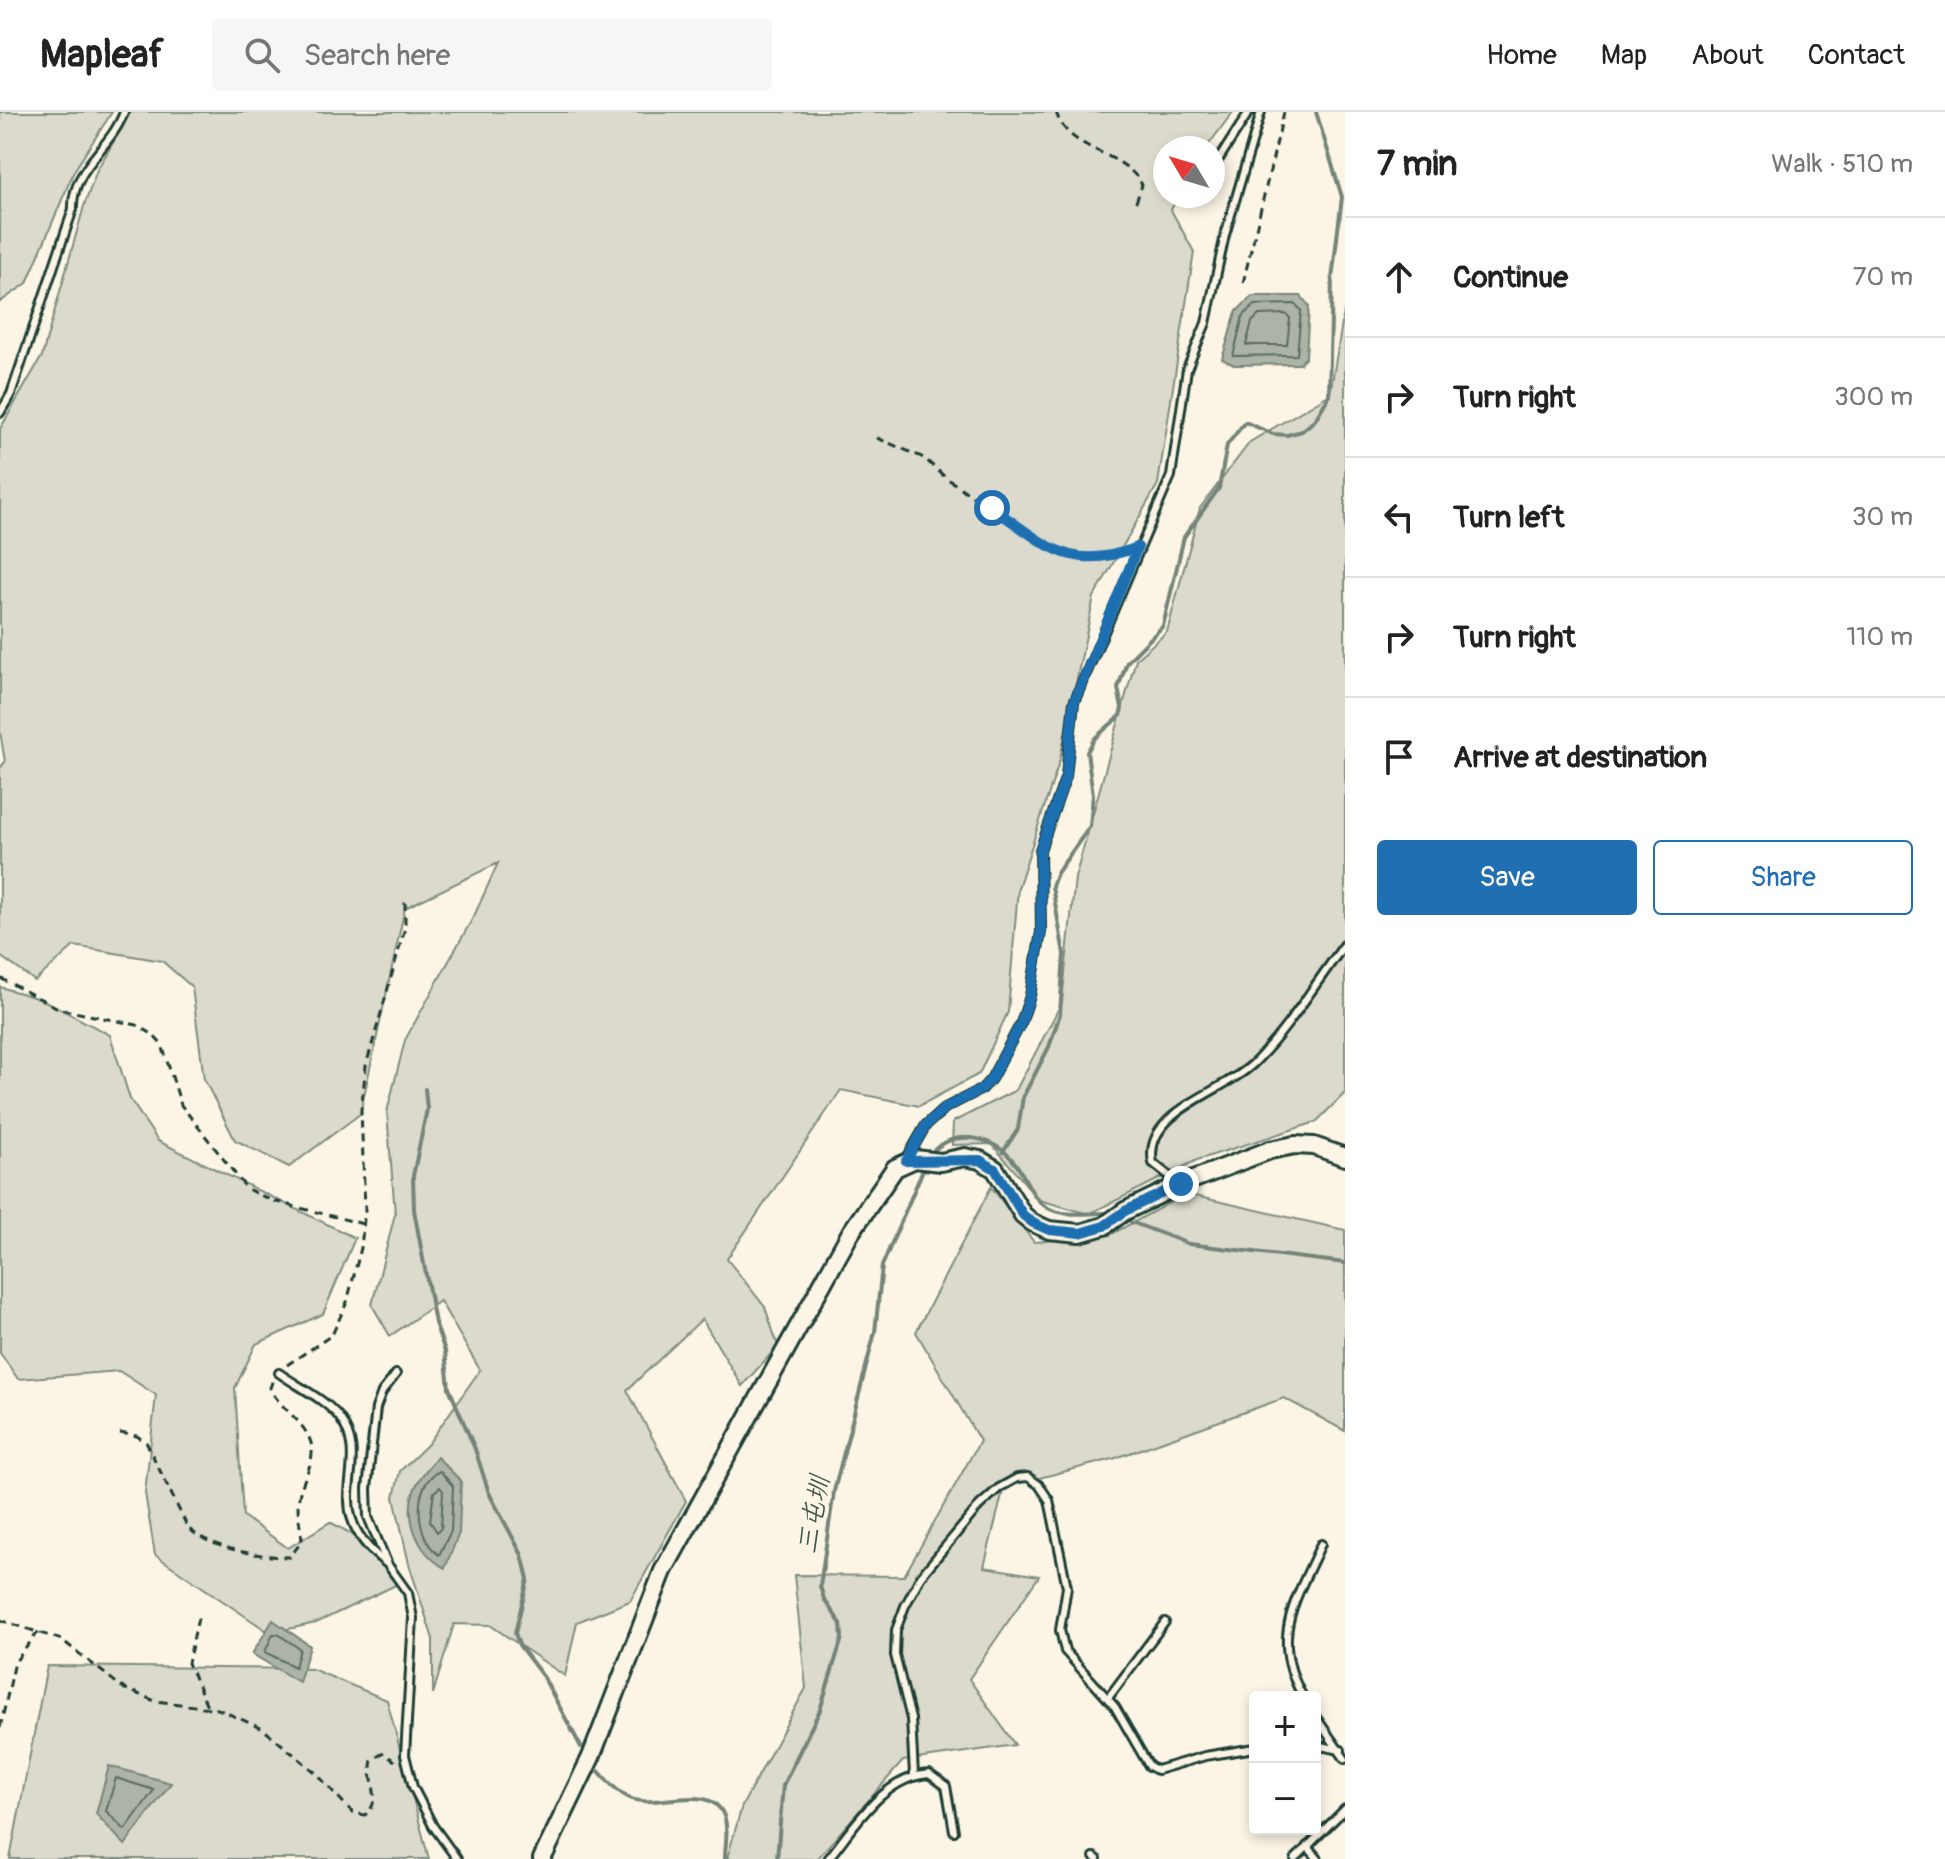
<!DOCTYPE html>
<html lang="en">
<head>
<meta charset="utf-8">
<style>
  :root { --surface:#fff; --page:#f6f6f6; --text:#222; --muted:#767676; --line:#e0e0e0; --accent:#1f6fb2 }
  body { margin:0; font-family:Pangolin,"LXGW WenKai TC",sans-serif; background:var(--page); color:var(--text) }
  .controls { position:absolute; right:24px; bottom:24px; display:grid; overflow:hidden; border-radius:8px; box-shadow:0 4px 12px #0003 }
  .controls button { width:72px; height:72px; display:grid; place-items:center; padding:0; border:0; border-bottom:2px solid var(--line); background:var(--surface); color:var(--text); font:40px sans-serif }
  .compass { position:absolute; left:1153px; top:24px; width:72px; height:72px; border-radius:50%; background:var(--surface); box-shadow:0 4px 12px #0003; rotate:308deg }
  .stop { position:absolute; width:24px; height:24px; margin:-18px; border:6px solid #1f6fb2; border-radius:50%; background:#fff }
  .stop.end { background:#1f6fb2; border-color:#fff; box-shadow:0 2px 8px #0008 }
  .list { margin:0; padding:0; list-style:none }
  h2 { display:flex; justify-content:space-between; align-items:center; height:104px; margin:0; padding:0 32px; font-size:34px }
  h2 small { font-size:26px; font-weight:400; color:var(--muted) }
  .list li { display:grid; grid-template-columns:52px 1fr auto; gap:24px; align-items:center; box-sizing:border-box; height:120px; padding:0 32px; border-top:2px solid var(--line) }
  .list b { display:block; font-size:30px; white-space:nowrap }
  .list em { font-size:26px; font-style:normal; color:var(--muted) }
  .actions { display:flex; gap:16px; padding:24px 32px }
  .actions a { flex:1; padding:18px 0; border:2px solid var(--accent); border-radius:8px; text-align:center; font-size:28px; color:var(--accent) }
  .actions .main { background:var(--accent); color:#fff }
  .icon { flex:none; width:44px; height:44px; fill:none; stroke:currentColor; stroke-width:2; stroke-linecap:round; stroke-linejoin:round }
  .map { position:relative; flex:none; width:1345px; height:1747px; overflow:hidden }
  header { display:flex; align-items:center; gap:48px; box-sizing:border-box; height:112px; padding:0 40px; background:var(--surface); border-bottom:2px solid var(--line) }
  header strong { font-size:38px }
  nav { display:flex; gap:44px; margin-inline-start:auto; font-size:28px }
  .search { width:560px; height:72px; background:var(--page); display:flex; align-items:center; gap:20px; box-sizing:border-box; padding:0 28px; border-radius:8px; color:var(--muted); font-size:30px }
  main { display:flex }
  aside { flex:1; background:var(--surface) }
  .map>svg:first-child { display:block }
</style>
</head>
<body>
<header>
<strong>Mapleaf</strong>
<div class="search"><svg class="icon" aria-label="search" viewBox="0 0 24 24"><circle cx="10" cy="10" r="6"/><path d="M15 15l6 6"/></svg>Search here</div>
<nav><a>Home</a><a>Map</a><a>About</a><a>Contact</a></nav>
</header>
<main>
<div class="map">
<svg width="1345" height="1747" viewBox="0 0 1345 1747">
  <rect width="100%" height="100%" fill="#fcf5e5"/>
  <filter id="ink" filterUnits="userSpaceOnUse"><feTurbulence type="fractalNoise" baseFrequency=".0125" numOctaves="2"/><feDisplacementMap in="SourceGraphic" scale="16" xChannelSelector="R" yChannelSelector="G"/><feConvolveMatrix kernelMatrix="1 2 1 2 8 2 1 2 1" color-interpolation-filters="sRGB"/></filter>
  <g filter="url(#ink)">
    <g fill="#dcdacc" stroke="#7e8c80" stroke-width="2">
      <path d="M0,0h112l-38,59 -47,112 -27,19z"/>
      <path d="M131,0h1102l-27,36h-41v48h13l-7,14 23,42 -36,232 -64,113 -34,162 -42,129 -10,124 -29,62 -60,32 -78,-16 -114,169 38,48 13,39 -36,40 -40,-67 -75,71 59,111 -56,100 -53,21 -12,54 -75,-51 -36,-1 -21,70v-55l-24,-75 -15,-67 6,-26 28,-27 52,-74 -40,-69 -50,35 -18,-31 23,-91 -8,-102 18,-72 70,-126 23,-51 -93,45 -45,206 -71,53 -54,-27 -31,-61 -12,-92 -30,-26 -88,-15 -39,35 -35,-25v-188l5,-6 -5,-31v-302l42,-73 42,-150 13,-36z"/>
      <path d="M1345,194v787l-29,29 -119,38 -108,54 -50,-14 -47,-56 -40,1 1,-23 63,-32 46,-88 13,-124 61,-219 31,-27 33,-124 50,-66 80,-48z"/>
      <path d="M0,875l43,13 67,35 20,64 28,42 197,97 -32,76 -67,30 -21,44 8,128 45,32 42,-26 51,28 23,31 -88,42 -46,10 -115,-78 -10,-62 11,-98 -37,-24 -101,8 -18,-26z"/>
      <path d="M991,1075l43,55 76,-7 76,-41 159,36v201l-61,-33 -171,61 -109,28 -20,80 55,9 -70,103 46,66 -112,16 -86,98h-90l15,-53 64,-118 -12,-113 110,1 76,-135 -64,-109z"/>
      <path d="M47,1554l265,3 75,31 42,159h-419z"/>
    </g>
    <g fill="#aeb3a7" stroke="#758479" stroke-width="2">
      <path d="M1252,184h49l8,10 -3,51 -6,7 -66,1 -12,-6 14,-47z"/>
      <path d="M437,1345l24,24 -2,52 -14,35c-29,-15 -44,-56 -27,-86 5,-9 13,-17 19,-25z"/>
      <path d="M273,1508l37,26 -11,36 -47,-28z"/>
      <path d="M109,1654l62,17 -46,62 -29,-31z"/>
    </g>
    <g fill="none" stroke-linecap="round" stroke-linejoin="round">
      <g stroke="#586c62" stroke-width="2">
        <path d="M1295,192l6,6 -4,45 -64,1 10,-40 12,-11z"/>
        <path d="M1286,202l4,4 -3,27h-41l6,-23 7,-7z"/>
        <path d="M440,1359l13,15 -2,45 -12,24c-24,-16 -28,-72 1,-84z"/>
        <path d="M440,1375l3,4 -2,37 -4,4 -7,-11 4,-29z"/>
        <path d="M273,1522h5l22,15 -5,18 -30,-15z"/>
        <path d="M116,1666l38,12 -29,40 -19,-19z"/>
      </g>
      <g stroke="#758479" stroke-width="4">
        <path d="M425,977l2,20 -14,67 1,34 21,113 10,28 4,37 26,61 14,44 33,62 6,24 -13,54 4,12 25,33 37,69"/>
        <path d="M933,1039c24,-23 62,-14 82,12 12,15 16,36 33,45 16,9 39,5 57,5"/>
        <path d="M1003,1040l15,-23 5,-32 26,-50 11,-33 4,-60 -12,-68 5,-13 33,-47 3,-31 -6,-43 8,-14 25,-22 2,-8 -4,-20 9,-26 36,-36 21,-89 35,-49 8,-43 18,-23 28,12 14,1 15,-4 13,-11 14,-24 3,-117 10,-82 -26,-85"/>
        <path d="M1131,1110l58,22 156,19"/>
        <path d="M599,1659c9,11 20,23 33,28 26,10 78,-18 92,17 5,13 1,29 1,43"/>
        <path d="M777,1747l6,-74 37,-75 22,-72 -1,-14 -17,-25 -4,-13 14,-95 41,-159 7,-66 40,-94"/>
      </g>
      <defs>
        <g id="lane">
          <path d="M1217,50l32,-50"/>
          <path d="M0,301l11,-19 62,-185c-2,-40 39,-62 51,-97"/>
          <path d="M907,1046l19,-33 19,-17 37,-19 9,-10 30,-56 9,-27 11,-64 -1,-82 26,-74 8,-74 97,-226 16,-107 19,-46 19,-88 36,-123"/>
          <path d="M1177,1070l-24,-19c-11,-52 73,-71 102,-101 34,-34 61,-80 90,-118"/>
          <path d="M279,1261c18,13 46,26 60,44 37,49 -25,91 47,146"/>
          <path d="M396,1262l-14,18 -6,16 -9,81 1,28 20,48 20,28 5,25 -8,137 8,32 20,39 24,33"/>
          <path d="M1303,1585c-34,-60 -8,-95 18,-153"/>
          <path d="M1108,1586l57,-76"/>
          <path d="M1315,1604l30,43"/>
          <path d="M1315,1633l26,5"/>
          <path d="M914,1663l-3,-56 -16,-64 1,-25 9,-24 16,-30 59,-71 19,-17 18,-10 11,-1 11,8 10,15 18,87 -7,43 5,21 50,56 34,59 8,4 48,-14 50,-8"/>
          <path d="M1307,1734l11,13"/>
          <path d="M1094,1745l3,2"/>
          <path d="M828,1747c27,-33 55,-82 101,-85l17,12 8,45"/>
          <path d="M1295,1747l50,-50"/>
        </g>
        <path id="secondary" d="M542,1747l49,-102 72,-186 188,-339 44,-64 20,-9 26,3 24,-5 15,3 15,9 28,46 10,8 16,7 31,3 24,-7 21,-15 56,-27 89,-34 25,-5 19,1 31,11"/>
      </defs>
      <use href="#lane" stroke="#1f3d34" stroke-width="12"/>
      <use href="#secondary" stroke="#1f3d34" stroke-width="22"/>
      <g stroke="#1f3d34" stroke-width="3" stroke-dasharray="8 6" stroke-linecap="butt">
        <path d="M1056,0c12,41 67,37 86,73l-7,20"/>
        <path d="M1243,171l41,-171"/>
        <path d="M877,326l47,20 21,19 97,68 46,14h13l26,-7"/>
        <path d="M0,866l60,31 77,16 15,9 10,11 19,60 66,84 26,12 90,23"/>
        <path d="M287,1253l45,-30 15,-33 14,-54 4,-39 -4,-99 5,-44 39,-138v-29"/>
        <path d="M120,1321l17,3 9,6 42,86c23,21 72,29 102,29l12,-16c-1,-14 -6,-30 -3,-44 3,-18 17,-35 12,-54 -7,-23 -32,-35 -41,-55l3,-9"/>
        <path d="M198,1506l-10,45 20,45"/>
        <path d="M0,1508l62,20 61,48 32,13 63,8 45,20 51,42 39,42 12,2c19,-15 2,-35 7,-55l11,-7 12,8"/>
        <path d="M0,1616l15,-66 24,-31"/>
      </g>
      <use href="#lane" stroke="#fcf5e5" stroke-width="6"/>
      <use href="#secondary" stroke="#fcf5e5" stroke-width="16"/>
    </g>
  </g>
  <g fill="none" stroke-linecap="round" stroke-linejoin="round" filter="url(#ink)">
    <path stroke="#1f6fb2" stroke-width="10" d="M992,396c55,36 76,66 146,39l-64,155 -8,74 -26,74 1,82 -11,64 -9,27 -30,56 -9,10 -37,19 -19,17 -20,36 74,-1 15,9 28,46 10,8 16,7 31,3 24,-7 21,-15 56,-27"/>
  </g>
  <g text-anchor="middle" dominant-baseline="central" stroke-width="8" stroke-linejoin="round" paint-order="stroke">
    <g font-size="26" font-style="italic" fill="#435a51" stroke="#fcf5e5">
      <text transform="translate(814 1403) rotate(-80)">三屯圳</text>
    </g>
  </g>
</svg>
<div class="controls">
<button>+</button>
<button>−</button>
</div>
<svg class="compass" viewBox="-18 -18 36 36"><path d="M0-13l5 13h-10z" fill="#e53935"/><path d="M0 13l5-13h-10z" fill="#767676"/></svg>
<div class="stop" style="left:992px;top:396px"></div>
<div class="stop end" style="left:1181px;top:1072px"></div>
</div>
<aside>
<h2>7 min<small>Walk · 510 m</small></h2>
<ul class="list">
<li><svg class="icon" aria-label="ahead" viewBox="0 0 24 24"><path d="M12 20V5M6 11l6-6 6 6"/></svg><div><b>Continue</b></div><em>70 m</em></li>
<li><svg class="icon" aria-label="right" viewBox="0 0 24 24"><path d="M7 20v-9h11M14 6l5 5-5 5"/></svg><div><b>Turn right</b></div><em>300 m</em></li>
<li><svg class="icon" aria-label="left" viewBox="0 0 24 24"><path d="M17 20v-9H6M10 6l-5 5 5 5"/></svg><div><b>Turn left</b></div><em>30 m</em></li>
<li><svg class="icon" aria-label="right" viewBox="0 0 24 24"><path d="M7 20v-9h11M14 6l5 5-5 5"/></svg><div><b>Turn right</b></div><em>110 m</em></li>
<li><svg class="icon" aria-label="arrive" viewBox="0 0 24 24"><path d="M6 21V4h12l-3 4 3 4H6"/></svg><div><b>Arrive at destination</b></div></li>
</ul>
<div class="actions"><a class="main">Save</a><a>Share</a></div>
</aside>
</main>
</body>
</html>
